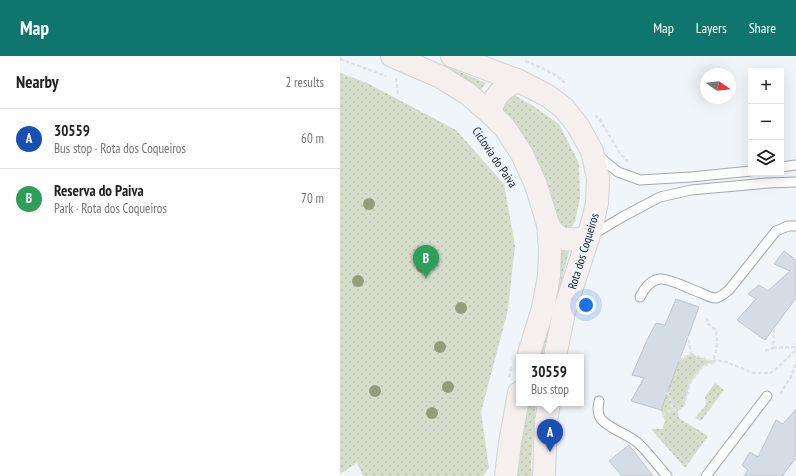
<!DOCTYPE html>
<html lang="en">
<head>
<meta charset="utf-8">
<style>
  :root { --surface:#fff; --page:#f6f6f6; --text:#202124; --muted:#757577; --line:#e0e0e0; --accent:#0f766e }
  body { margin:0; font-family:"PT Sans Narrow",sans-serif; background:var(--page); color:var(--text) }
  .controls { position:absolute; right:12px; top:12px; display:grid; overflow:hidden; border-radius:0px; box-shadow:0 4px 16px #0002 }
  .controls button { width:36px; height:36px; display:grid; place-items:center; padding:0; border:0; border-bottom:1px solid var(--line); background:var(--surface); color:var(--text); font:20px sans-serif }
  .compass { position:absolute; left:360px; top:12px; width:36px; height:36px; border-radius:50%; background:var(--surface); box-shadow:0 4px 16px #0002; rotate:104deg }
  .you { position:absolute; left:246px; top:249px; width:14px; height:14px; margin:-10px; border:3px solid #fff; border-radius:50%; background:#1a73e8; box-shadow:0 0 0 6px #1a73e833 }
  .badge { display:grid; place-items:center; width:26px; height:26px; border-radius:50%; background:var(--accent); color:#fff; font-size:13px; font-weight:700 }
  .pin { position:absolute; translate:-50% -33px; filter:drop-shadow(0 1px 2px #0008) }
  .pin::after { content:''; position:absolute; top:21px; width:14px; height:12px; background:inherit; clip-path:polygon(0 0,100% 0,50% 100%) }
  .popup { position:absolute; left:176px; top:298px; width:68px; height:52px; box-sizing:border-box; display:grid; place-content:center; border-radius:0px; background:var(--surface); filter:drop-shadow(0 1px 3px #0005); font-size:13px; white-space:nowrap; color:var(--muted) }
  .popup b { font-size:15px; color:var(--text) }
  .popup::after { content:''; position:absolute; left:50%; top:100%; margin-left:-8px; border:8px solid transparent; border-top-color:var(--surface) }
  .list { margin:0; padding:0; list-style:none }
  h2 { display:flex; justify-content:space-between; align-items:center; height:52px; margin:0; padding:0 16px; font-size:17px }
  h2 small { font-size:13px; font-weight:400; color:var(--muted) }
  .list li { display:grid; grid-template-columns:26px 1fr auto; gap:12px; align-items:center; box-sizing:border-box; height:60px; padding:0 16px; border-top:1px solid var(--line) }
  .list b { display:block; font-size:15px; white-space:nowrap }
  .list p { margin:0; font-size:13px; white-space:nowrap; color:var(--muted) }
  .list em { font-size:13px; font-style:normal; color:var(--muted) }
  .icon { flex:none; width:22px; height:22px; fill:none; stroke:currentColor; stroke-width:2; stroke-linecap:round; stroke-linejoin:round }
  .map { position:relative; flex:none; width:456px; height:420px; overflow:hidden }
  header { display:flex; align-items:center; gap:24px; box-sizing:border-box; height:56px; padding:0 20px; background:var(--accent); color:#fff }
  header strong { font-size:19px }
  nav { display:flex; gap:22px; margin-inline-start:auto; font-size:14px }
  main { display:flex }
  aside { flex:1; background:var(--surface) }
  .map>svg:first-child { display:block }
</style>
</head>
<body>
<header>
<strong>Map</strong>
<nav><a>Map</a><a>Layers</a><a>Share</a></nav>
</header>
<main>
<aside>
<h2>Nearby<small>2 results</small></h2>
<ul class="list">
<li><span class="badge" style="background:#1a4fb4">A</span><div><b>30559</b><p>Bus stop · Rota dos Coqueiros</p></div><em>60 m</em></li>
<li><span class="badge" style="background:#2e9e5b">B</span><div><b>Reserva do Paiva</b><p>Park · Rota dos Coqueiros</p></div><em>70 m</em></li>
</ul>
</aside>
<div class="map">
<svg width="456" height="420" viewBox="0 0 456 420">
  <defs>
    <pattern id="grass-dots" width="8" height="8" patternUnits="userSpaceOnUse"><rect width="8" height="8" fill="#d6decb"/><path d="M2 2h.1M6 6h.1" fill="none" stroke="#b7beae" stroke-width="1.8" stroke-linecap="round"/></pattern>
  </defs>
  <rect width="100%" height="100%" fill="#f0f5fa"/>
  <g fill="url(#grass-dots)">
    <path d="M70,0h11l65,27 -10,14z"/>
    <path d="M0,17l27,10 89,47 48,54 11,62 -7,64 -27,102 8,56 -6,8h-120l-6,-13 -17,11z"/>
    <path d="M174,39l18,10 27,19 20,39 1,35 -5,24 -3,5 -6,3 -9,-2 -65,-118 10,-12z"/>
    <path d="M214,193l15,3 -23,89 -3,16h-8z"/>
    <path d="M351,298l17,6h8l-13,6 -4,5 -9,12 -6,23 -6,4 1,8 29,18 -23,32 -34,-39h11l3,-8 -4,-11 18,-50z"/>
    <path d="M375,327l9,7 -23,31 -6,-3 11,-13 -1,-8z"/>
    <path d="M184,347h12l-5,61 1,12h-17z"/>
  </g>
  <g fill="#d4dce5" stroke="#c1c5c9">
    <path d="M444,195l12,9v38l-31,42 -28,-20 19,-21 -8,-5 11,-9 9,6 22,-20 -16,-7z"/>
    <path d="M336,243l23,8 -38,103 -30,-9 13,-23 -12,-3 15,-35 9,-17 9,2z"/>
    <path d="M456,353v49l-14,18h-38l4,-6 -6,-5 8,-13 8,5 18,-37 7,4z"/>
    <path d="M289,389l24,31h-31l-13,-15z"/>
  </g>
  <g fill="none" stroke-linecap="round" stroke-linejoin="round">
    <defs>
      <g id="service">
        <path d="M256,98l22,18 22,8 51,-3 60,-6"/>
        <path d="M441,111l15,-2"/>
        <path d="M252,179l32,-19 36,-19 31,-7 77,-7 28,-1"/>
        <path d="M300,241c4,-8 11,-17 20,-18 9,-1 32,11 41,14 4,2 10,5 15,5 5,-1 9,-5 13,-8l47,-59 12,-5h8"/>
        <path d="M259,345c-1,7 -2,12 2,18 8,10 27,15 37,24 10,9 20,23 29,33"/>
        <path d="M366,420l61,-80"/>
      </g>
      <g id="primary">
        <path d="M52,0l49,21 27,17 23,20 14,14 17,26 14,31 12,39 2,26 -1,26 -6,32 -15,49"/>
        <path d="M112,0l65,24 31,16 16,12 14,18 14,25 6,27 -1,25 -4,17 -5,18 -24,74 -9,45"/>
        <path d="M151,58c2,-19 10,-24 26,-34"/>
        <path d="M208,168c2,4 5,8 8,11 8,7 22,4 32,3"/>
        <path d="M166,420l4,-33 9,-50"/>
        <path d="M204,420l2,-54 3,-19"/>
      </g>
    </defs>
    <use href="#service" stroke="#a5a9ac" stroke-width="11"/>
    <use href="#primary" stroke="#d0d2d5" stroke-width="24"/>
    <g stroke="#e1e1e3" stroke-width="2.5" stroke-dasharray="4 2" stroke-linecap="butt">
      <path d="M0,3l46,17"/>
      <path d="M185,5c14,6 30,11 41,23"/>
      <path d="M56,22l2,18"/>
      <path d="M255,59l5,5 20,33 8,9"/>
      <path d="M139,75l5,6 26,39"/>
      <path d="M433,292l21,-1 2,-4"/>
      <path d="M425,295l8,-3 1,-20"/>
      <path d="M351,298l17,6 4,3 4,-3 10,2 27,11h17l7,-5 18,-17"/>
      <path d="M339,304l12,-6 -3,-18"/>
      <path d="M169,321l3,-11"/>
      <path d="M327,336l4,10 1,7 6,1 6,-4 6,-23 13,-17 9,-3c5,-12 6,-20 4,-33l-9,-7v-7"/>
      <path d="M440,338l11,-17 5,-14"/>
      <path d="M323,360l9,-7"/>
    </g>
    <use href="#service" stroke="#fdfefe" stroke-width="9"/>
    <use href="#primary" stroke="#f5efed" stroke-width="22"/>
  </g>
  <g fill="#959e7c">
    <circle cx="29" cy="148" r="6"/>
    <circle cx="82" cy="211" r="6"/>
    <circle cx="18" cy="225" r="6"/>
    <circle cx="121" cy="252" r="6"/>
    <circle cx="100" cy="291" r="6"/>
    <circle cx="108" cy="331" r="6"/>
    <circle cx="35" cy="335" r="6"/>
    <circle cx="92" cy="357" r="6"/>
  </g>
  <g text-anchor="middle" dominant-baseline="central" stroke-width="3.5" stroke-linejoin="round" paint-order="stroke">
    <g font-size="12" fill="#1a1d20" stroke="#ecf4fe">
      <text transform="translate(155 101) rotate(56)">Ciclovia do Paiva</text>
      <text transform="translate(243 195) rotate(-73)">Rota dos Coqueiros</text>
    </g>
  </g>
</svg>
<div class="controls">
<button>+</button>
<button>−</button>
<button><svg class="icon" aria-label="layers" viewBox="0 0 24 24"><path d="M12 4l9 5-9 5-9-5zM3 14l9 5 9-5"/></svg></button>
</div>
<svg class="compass" viewBox="-18 -18 36 36"><path d="M0-13l5 13h-10z" fill="#e53935"/><path d="M0 13l5-13h-10z" fill="#757577"/></svg>
<div class="you"></div>
<div class="pin badge" style="left:210px;top:396px;background:#1a4fb4">A</div>
<div class="popup"><b>30559</b>Bus stop</div>
<div class="pin badge" style="left:86px;top:222px;background:#2e9e5b">B</div>
</div>
</main>
</body>
</html>
